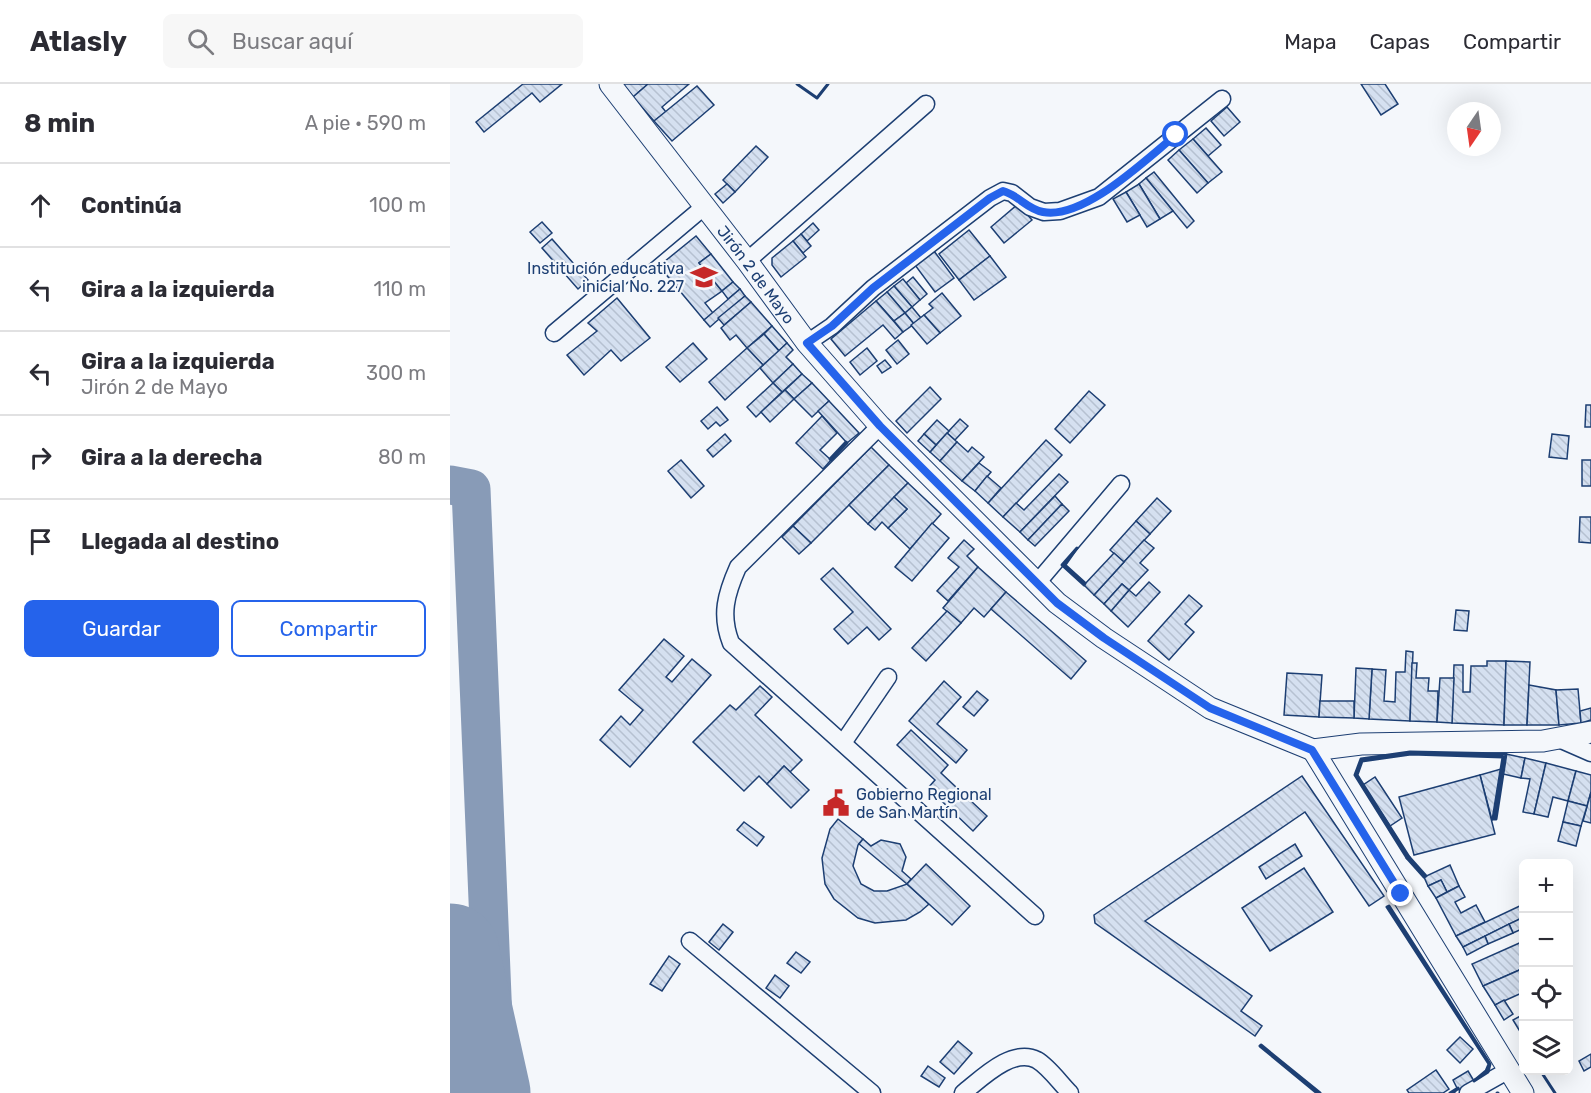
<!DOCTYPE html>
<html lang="es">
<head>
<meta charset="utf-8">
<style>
  :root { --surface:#fff; --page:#f7f7f7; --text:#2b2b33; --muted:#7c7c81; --line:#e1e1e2; --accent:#2563eb }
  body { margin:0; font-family:Rubik,sans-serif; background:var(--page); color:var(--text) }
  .controls { position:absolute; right:18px; bottom:18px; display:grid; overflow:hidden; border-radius:9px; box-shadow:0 6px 24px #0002 }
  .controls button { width:54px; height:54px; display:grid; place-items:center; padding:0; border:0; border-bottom:2px solid var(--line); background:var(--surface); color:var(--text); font:30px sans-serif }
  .compass { position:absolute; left:997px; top:18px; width:54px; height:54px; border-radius:50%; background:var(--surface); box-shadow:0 6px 24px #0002; rotate:193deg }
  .stop { position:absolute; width:18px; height:18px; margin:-14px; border:4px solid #2563eb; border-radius:50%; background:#fff }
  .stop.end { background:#2563eb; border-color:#fff; box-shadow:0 2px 6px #0008 }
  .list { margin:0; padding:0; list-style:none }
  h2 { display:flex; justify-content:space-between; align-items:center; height:78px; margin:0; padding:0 24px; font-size:26px }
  h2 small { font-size:20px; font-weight:400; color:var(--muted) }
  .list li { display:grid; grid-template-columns:39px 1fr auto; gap:18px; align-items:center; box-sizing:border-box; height:84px; padding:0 24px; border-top:2px solid var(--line) }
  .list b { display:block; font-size:22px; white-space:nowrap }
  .list p { margin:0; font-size:20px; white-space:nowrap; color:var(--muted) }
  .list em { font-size:20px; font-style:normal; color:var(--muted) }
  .actions { display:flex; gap:12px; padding:18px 24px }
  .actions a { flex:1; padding:14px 0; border:2px solid var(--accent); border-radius:9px; text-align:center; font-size:21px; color:var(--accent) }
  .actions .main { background:var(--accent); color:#fff }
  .icon { flex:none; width:33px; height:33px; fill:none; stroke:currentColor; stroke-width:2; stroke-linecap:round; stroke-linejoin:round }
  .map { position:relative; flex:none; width:1141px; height:1009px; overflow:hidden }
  header { display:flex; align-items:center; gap:36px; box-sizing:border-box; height:84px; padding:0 30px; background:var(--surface); border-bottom:2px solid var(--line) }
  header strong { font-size:28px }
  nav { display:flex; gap:33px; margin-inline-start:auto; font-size:21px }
  .search { width:420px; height:54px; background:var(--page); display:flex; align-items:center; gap:15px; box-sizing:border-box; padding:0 21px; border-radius:9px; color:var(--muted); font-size:22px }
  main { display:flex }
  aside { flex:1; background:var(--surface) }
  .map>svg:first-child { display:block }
</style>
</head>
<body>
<header>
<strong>Atlasly</strong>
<div class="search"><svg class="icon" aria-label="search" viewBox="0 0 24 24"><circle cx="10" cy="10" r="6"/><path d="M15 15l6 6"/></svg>Buscar aquí</div>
<nav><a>Mapa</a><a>Capas</a><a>Compartir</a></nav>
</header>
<main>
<aside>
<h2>8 min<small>A pie · 590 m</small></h2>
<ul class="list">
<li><svg class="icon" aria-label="ahead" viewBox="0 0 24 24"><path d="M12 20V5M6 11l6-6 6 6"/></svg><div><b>Continúa</b></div><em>100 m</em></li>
<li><svg class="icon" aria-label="left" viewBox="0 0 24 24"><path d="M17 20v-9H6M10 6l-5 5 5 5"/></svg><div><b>Gira a la izquierda</b></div><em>110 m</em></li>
<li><svg class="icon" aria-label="left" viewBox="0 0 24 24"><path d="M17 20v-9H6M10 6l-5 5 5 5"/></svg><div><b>Gira a la izquierda</b><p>Jirón 2 de Mayo</p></div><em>300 m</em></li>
<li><svg class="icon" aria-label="right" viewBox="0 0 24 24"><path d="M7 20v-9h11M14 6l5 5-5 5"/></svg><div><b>Gira a la derecha</b></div><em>80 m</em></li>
<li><svg class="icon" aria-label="arrive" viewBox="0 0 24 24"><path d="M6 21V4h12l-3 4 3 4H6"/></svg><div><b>Llegada al destino</b></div></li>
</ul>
<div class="actions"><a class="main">Guardar</a><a>Compartir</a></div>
</aside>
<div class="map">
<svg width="1141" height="1009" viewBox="0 0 1141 1009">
  <defs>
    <pattern id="building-back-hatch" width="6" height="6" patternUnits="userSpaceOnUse" patternTransform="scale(1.5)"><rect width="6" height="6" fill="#d5e0f0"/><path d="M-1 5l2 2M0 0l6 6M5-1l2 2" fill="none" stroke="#b6c1d1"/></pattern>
  </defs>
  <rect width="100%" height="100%" fill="#f4f7fb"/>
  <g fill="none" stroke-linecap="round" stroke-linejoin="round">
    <path stroke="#889bb7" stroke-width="39" d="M0,401l21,4 25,604"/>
    <path stroke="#889bb7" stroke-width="99" d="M0,869l31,140"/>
  </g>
  <g fill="url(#building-back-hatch)" stroke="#1d3f73" stroke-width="1.5">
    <path d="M73,0h39l-22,18 -8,-9 -48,39 -8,-10z"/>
    <path d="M173,0h25l-15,13z"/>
    <path d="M198,0h41l-27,23 4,5 -12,9 -21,-24z"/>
    <path d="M911,0h24l13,20 -17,11z"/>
    <path d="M247,2l17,19 -42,36 -18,-20z"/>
    <path d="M777,23l13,15 -16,14 -13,-15z"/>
    <path d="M756,44l15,17 -13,11 -15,-17z"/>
    <path d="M743,55l29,33 -14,11 -29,-33z"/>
    <path d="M306,62l12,11 -33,35 -12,-12z"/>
    <path d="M729,66l29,33 -11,10 -29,-33z"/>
    <path d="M704,88l40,49 -7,7 -41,-50z"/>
    <path d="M696,94l27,33 -13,8 -21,-35z"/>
    <path d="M277,100l8,8 -12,11 -8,-9z"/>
    <path d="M689,100l21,35 -13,8 -21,-35z"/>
    <path d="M676,108l14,23 -13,7 -14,-23z"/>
    <path d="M568,120l14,16 -28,23 -13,-16z"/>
    <path d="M92,138l10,11 -12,10 -10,-11z"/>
    <path d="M363,139l6,7 -12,11 -6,-7z"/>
    <path d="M519,146l21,26 -31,24 -20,-26z"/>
    <path d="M351,150l10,12 -8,7 -10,-12z"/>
    <path d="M246,152l15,18 -12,9 23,28 -17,12 8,10 -9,7 -45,-54z"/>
    <path d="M102,155l36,41 -10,9 -36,-41z"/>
    <path d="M343,157l13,16 -25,20 -9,-12v-7z"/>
    <path d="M484,167l20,27 -19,14 -20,-27z"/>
    <path d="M261,170l22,28 -11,9 -23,-28z"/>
    <path d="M540,172l16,21 -32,23 -15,-20z"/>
    <path d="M463,193l14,17 -7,6 -14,-17z"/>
    <path d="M453,195l17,21 -8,7 -18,-21z"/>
    <path d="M283,198l7,7 -12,10 -6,-8z"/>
    <path d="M444,202l18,21 -7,6 -18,-21z"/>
    <path d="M290,205l5,7 -35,31 -6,-7z"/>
    <path d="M437,208l18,21 -11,8 -18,-20z"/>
    <path d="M492,209l19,23 -21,17 -16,-18 9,-7 -4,-4z"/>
    <path d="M295,212l6,6 -27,23 -6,-7z"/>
    <path d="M167,214l33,40 -29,23 -10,-11 -27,25 -17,-20 30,-24 -9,-8z"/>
    <path d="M426,217l27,31 -8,7 -12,-14 -38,31 -14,-17z"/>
    <path d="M301,218l21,24 -25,22 -11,-13 -6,5 -9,-12z"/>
    <path d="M462,223l9,11 -7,6 -9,-11z"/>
    <path d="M455,229l9,11 -11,8 -9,-11z"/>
    <path d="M474,231l16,18 -13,11 -16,-19z"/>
    <path d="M322,242l15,17 -8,8 -15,-17z"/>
    <path d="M314,250l15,17 -16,14 -16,-17z"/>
    <path d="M448,256l11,14 -12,10 -11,-14z"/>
    <path d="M243,259l14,16 -27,23 -14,-15z"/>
    <path d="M337,259l6,7 -7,7 7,7 -20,19 -13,-15z"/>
    <path d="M297,264l16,17 -38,35 -16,-18z"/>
    <path d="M417,264l10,13 -17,14 -10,-13z"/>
    <path d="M435,276l6,7 -9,6 -5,-7z"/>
    <path d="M343,280l9,10 -20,18 -9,-9z"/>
    <path d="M352,290l10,9 -18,16 -9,-9z"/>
    <path d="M323,299l9,9 -26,25 -9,-10z"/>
    <path d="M362,299l17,18 -17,16 -18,-18z"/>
    <path d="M480,303l11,12 -34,34 -11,-12z"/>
    <path d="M335,306l9,9 -24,23 -9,-10z"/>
    <path d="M639,307l16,14 -35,38 -15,-14z"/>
    <path d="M379,317l30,32 -12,10 -29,-32z"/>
    <path d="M1136,321h5v22h-6z"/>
    <path d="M267,323l11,13 -8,6 -4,-4 -8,7 -7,-8z"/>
    <path d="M372,332l15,17 -17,17 11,10 -8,9 -27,-26z"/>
    <path d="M510,335l8,7 -13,14 -8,-7z"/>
    <path d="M487,336l12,11 -13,14 -12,-11z"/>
    <path d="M497,349l10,9 -17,19 -10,-9z"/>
    <path d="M275,350l6,7 -18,16 -6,-7z"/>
    <path d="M474,350l12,11 -6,7 -12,-11z"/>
    <path d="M1102,350l17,2 -2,23 -18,-2z"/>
    <path d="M596,356l16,15 -59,62 -15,-14z"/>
    <path d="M507,358l11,10 4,-5 12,10 -22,24 -22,-20z"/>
    <path d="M421,363l18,18 -78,78 -18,-17z"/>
    <path d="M231,376l23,26 -13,12 -23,-27z"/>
    <rect x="1132" y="376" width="9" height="26"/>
    <path d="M529,379l12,9 -16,19 -13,-10z"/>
    <path d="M439,381l19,18 -40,41 -19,-19z"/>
    <path d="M609,390l9,8 -48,50 -17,-15 13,-14 8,7z"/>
    <path d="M537,392l14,12 -13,15 -13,-12z"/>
    <path d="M458,399l33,31 -31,35 -22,-21 19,-19 -13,-12z"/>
    <path d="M605,412l7,8 -34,36 -8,-8z"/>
    <path d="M444,413l13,12 -19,19 -6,-6 -7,8 -7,-6z"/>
    <path d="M707,414l14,13 -21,23 -14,-13z"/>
    <path d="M612,420l7,7 -34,35 -7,-6z"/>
    <path d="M1130,433h11v26l-12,-1z"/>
    <path d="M686,437l14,13 -26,28 -14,-12z"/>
    <path d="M482,439l17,15 -37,43 -17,-14z"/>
    <path d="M343,442l18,17 -12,11 -17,-17z"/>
    <path d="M514,456l10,9 -7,7 11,11 -30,34 -11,-10 22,-24 -11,-9z"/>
    <path d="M694,456l10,8 -14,15 8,7 -19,20 -7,-6 -18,20 -10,-9z"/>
    <path d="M664,469l10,9 -30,33 -10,-10z"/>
    <path d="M528,483l28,25 -22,25 -10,-9 -13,15 -18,-15z"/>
    <path d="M383,484l58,61 -12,11 -12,-13 -19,17 -14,-15 19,-17 -32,-33z"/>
    <path d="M699,498l11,10 -32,35 -17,-16 18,-21 7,6z"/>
    <path d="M672,500l7,6 -18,21 -7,-7z"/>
    <path d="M556,508l80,69 -15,18 -80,-70z"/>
    <path d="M739,511l13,11 -17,18 9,8 -25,28 -21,-19z"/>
    <path d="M1006,526l13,1 -2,20 -13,-1z"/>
    <path d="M497,527l14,12 -35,38 -14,-13z"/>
    <path d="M214,555l20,17 -18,21 6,5 20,-23 19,16 -81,92 -30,-27 21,-24 9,9 13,-15 -24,-20z"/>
    <path d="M956,567l7,1 -3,69 -41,-2 3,-50 14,1 -2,31 11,1 1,-30h9z"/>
    <path d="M1037,577h19l-2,64 -52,-2 2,-58h9v27h7l1,-26h16z"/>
    <path d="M1056,577l24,1 -3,63h-23z"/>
    <path d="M962,579h5l-1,15h13l-1,13h10l-1,31 -27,-1z"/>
    <path d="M906,584l16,1 -3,50 -15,-1z"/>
    <path d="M837,589l35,2 -3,42 -35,-2z"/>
    <path d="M990,594h14l-2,45 -15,-1z"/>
    <path d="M494,597l17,16 -24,27 30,26 -11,13 -47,-42z"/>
    <path d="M1079,601l27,5 3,35h-32z"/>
    <path d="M310,602l12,11 -17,18 47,45 -12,12 -6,-6 -17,18 -8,-8 -15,15 -51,-49 37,-37 6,5z"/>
    <path d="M1128,605l3,34 -22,2 -3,-35z"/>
    <path d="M527,607l11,9 -14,16 -11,-9z"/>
    <path d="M870,617h34v17l-35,-1z"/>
    <path d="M1141,624v12l-10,3 -1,-12z"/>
    <path d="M461,646l37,35 -7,8 46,43 -14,15 -45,-43 7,-8 -38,-35z"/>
    <path d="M1056,670l19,4 -4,20 -18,-4z"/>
    <path d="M1075,674l21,5 -12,51 -11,-2 7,-33 -9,-1z"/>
    <path d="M1096,679l30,8 -8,30 -15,-4 -5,20 -14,-3z"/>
    <path d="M334,682l25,24 -18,18 -24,-24z"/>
    <path d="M1051,685l-8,50 -1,1 -12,-45z"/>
    <path d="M1126,687l15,4v17l-4,14 -19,-5z"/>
    <path d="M1030,691l15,59 -81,21 -15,-58z"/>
    <path d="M852,692l82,120 -15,10 -64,-94 -160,109 107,75 -11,15 21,15 -7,10 -160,-113 -1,-8z"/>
    <path d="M925,693l27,41 -12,8 -27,-41z"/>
    <path d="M1141,708v31l-8,-2z"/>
    <path d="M1118,717l19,5 -6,20 -18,-4z"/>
    <path d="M388,735l25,20 -5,6 -5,21 8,18 13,7h13l20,-7 22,20 -9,8 -14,8 -31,3 -17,-5 -24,-19 -9,-15 -3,-26 8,-29z"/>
    <path d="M294,738l20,15 -7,9 -20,-16z"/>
    <path d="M1113,738l18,4 -5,20 -18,-5z"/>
    <path d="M413,755l8,7 10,-6 19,4 6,13 -4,14 9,8 -4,5 -48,-40z"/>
    <path d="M845,760l7,12 -36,23 -7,-12z"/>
    <path d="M476,780l44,42 -18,19 -45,-41z"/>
    <path d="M1000,781l9,21 -12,6 -6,-12 -13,6 -4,-9z"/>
    <path d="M854,784l29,44 -63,39 -28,-43z"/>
    <path d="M991,796l6,12 -11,6 -8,-12z"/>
    <path d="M1009,802l6,11 -10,5 6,11 15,-8 9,17 -29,14 -20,-38z"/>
    <path d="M1074,820v13l-61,30 -7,-11z"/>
    <path d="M1074,833v11l-11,5 -4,-9z"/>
    <path d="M273,840l10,8 -14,18 -10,-8z"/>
    <path d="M1059,840l4,9 -25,11 -3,-8z"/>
    <path d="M1035,852l3,8 -21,11 -4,-8z"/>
    <path d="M1074,857v27l-41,18 -11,-22z"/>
    <path d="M346,868l14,10 -9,11 -14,-10z"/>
    <path d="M219,872l11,8 -18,27 -12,-7z"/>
    <path d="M1074,884v24l-29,13 -12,-19z"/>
    <path d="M325,891l14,11 -9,12 -14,-10z"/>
    <path d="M1054,916l9,14 -9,6 -9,-15z"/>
    <path d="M1074,930v24l-11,-18z"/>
    <path d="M1010,953l13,12 -13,14 -13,-13z"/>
    <path d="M508,957l14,12 -18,21 -14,-12z"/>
    <path d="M1141,970v13l-7,4 -5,-10z"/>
    <path d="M478,982l17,12 -6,9 -18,-11z"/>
    <path d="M986,986l13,19 -6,4h-34l-2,-3z"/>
    <path d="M1018,987l6,10 -16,9 -5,-10z"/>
  </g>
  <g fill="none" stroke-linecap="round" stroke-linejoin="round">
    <defs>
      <g id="minor">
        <path d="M297,177l179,-157"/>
        <path d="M104,249l151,-127"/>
        <path d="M357,259l25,-17 41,-38 117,-90 13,-7 9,2 18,14 14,5 16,-1 39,-14 123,-98"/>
        <path d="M430,342l-142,141c-12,27 -18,48 -7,76l304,273"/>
        <path d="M587,499l84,-99"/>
        <path d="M1109,655l32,14"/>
        <path d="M393,659l45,-66"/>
        <path d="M240,857l182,152"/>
        <path d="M513,1009c18,-14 49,-46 74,-33 12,7 23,23 33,33"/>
        <path d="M1018,1009l41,-23"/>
      </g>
      <g id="major">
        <path id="s1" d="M160,0l137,177 60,82 73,83 177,177 47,35 106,70 103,42 48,-6 182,-3 48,-9"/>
        <path d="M863,666l210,343"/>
      </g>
    </defs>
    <use href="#minor" stroke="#1d3f73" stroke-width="19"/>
    <use href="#major" stroke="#1d3f73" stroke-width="23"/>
    <use href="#minor" stroke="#f4f7fb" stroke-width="16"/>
    <use href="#major" stroke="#f4f7fb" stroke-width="21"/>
    <g stroke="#1d3f73" stroke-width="3">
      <path d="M347,0l20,14 11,-14"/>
      <path d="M396,358l1,1 -16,17 -1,-1z"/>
      <path d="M627,464l-12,17 20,18 -1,2 -22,-20z"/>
      <path d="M960,668l96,2 -10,65h-3l10,-62 -92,-3 -49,7 -5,14 52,82 -2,1 -52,-83 6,-16z"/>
      <path d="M959,773l17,19 -2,1 -17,-19z"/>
      <path d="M939,822l101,158 -2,8 -14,9 12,-10 3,-7 -102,-157z"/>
      <path d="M1090,986l15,23"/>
      <path d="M867,1009l-57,-47 1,-1 59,48"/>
      <path d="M1000,1009l8,-5 -5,5"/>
      <path d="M1047,1009h1"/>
    </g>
  </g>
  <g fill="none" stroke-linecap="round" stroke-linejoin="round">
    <path stroke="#2563eb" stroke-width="8" d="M726,51c-30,24 -92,85 -133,77 -16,-3 -25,-17 -40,-21l-13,7 -117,90 -41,38 -25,17 73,83 177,177 47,35 106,70 102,42 89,144"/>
  </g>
  <defs>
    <symbol id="school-bare" viewBox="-9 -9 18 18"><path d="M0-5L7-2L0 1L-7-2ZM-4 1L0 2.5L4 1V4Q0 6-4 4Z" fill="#c62828" stroke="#f4f7fb" stroke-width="2.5" paint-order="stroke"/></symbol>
    <symbol id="civic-bare" viewBox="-9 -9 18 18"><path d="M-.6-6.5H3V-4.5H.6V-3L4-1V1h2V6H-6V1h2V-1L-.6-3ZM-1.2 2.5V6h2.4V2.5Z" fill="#c62828" stroke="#f4f7fb" stroke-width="2.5" paint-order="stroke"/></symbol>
  </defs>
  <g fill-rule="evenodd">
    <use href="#school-bare" x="235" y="174" width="38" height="38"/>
    <use href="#civic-bare" x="367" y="700" width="38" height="38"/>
  </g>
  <g text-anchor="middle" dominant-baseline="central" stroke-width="4.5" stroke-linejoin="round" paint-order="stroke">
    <g font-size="16" fill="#1d3f73" stroke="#f4f7fb" text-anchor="end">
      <text x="234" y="184">Institución educativa<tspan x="234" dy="18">inicial No. 227</tspan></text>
      <text x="406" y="710" text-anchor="start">Gobierno Regional<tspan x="406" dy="18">de San Martín</tspan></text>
    </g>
    <g font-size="16" fill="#1d3f73" stroke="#f4f7fb">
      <text stroke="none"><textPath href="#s1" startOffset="240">Jirón 2 de Mayo</textPath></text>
    </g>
  </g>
</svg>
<div class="controls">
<button>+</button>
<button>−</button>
<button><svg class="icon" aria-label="locate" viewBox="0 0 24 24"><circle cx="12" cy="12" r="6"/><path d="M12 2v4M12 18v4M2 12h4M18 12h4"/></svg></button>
<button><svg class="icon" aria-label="layers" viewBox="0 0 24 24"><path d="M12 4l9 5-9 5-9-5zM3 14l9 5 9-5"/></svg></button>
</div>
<svg class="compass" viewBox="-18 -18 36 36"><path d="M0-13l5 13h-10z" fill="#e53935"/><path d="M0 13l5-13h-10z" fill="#7c7c81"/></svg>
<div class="stop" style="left:726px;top:51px"></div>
<div class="stop end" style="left:951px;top:810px"></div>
</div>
</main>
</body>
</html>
